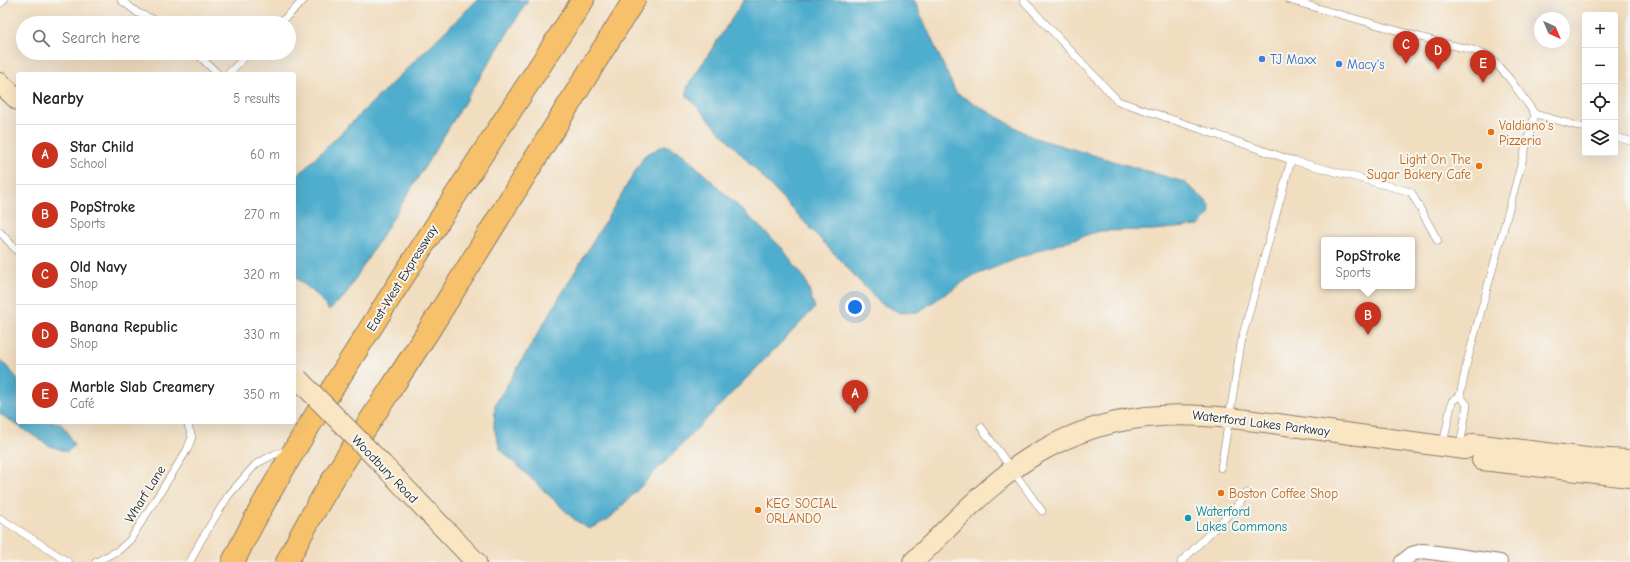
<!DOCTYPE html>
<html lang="en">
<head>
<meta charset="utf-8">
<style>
  :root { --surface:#fff; --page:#f2f2f2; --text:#222; --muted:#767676; --line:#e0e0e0; --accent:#c8321e }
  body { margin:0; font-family:"Comic Neue",sans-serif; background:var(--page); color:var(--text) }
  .controls { position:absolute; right:12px; top:12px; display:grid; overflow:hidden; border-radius:4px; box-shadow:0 4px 16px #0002 }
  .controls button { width:36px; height:36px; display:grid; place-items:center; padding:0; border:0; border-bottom:1px solid var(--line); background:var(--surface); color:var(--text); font:20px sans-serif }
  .compass { position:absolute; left:1534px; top:12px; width:36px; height:36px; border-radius:50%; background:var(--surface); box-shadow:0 4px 16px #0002; rotate:136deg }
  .you { position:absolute; left:855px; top:307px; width:14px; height:14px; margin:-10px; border:3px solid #fff; border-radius:50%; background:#1a73e8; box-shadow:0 0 0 6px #1a73e833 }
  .badge { display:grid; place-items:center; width:26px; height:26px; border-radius:50%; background:var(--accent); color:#fff; font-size:13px; font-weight:700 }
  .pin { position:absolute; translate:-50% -33px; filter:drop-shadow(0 1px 2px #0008) }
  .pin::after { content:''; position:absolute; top:21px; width:14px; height:12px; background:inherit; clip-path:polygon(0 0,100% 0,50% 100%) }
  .popup { position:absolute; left:1321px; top:237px; width:94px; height:52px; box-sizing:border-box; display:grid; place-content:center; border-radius:4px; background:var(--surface); filter:drop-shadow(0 1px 3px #0005); font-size:13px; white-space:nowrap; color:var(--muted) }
  .popup b { font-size:15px; color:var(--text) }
  .popup::after { content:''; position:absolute; left:50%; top:100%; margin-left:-8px; border:8px solid transparent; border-top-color:var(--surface) }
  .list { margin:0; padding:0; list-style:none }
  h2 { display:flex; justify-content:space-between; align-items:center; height:52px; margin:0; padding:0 16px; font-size:17px }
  h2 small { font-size:13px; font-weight:400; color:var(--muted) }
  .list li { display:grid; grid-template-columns:26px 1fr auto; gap:12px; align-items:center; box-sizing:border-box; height:60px; padding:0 16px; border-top:1px solid var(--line) }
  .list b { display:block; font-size:15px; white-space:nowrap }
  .list p { margin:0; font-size:13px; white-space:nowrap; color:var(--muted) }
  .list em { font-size:13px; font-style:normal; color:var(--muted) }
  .icon { flex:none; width:22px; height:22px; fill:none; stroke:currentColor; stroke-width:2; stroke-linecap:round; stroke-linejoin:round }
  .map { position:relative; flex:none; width:1630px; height:562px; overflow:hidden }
  .search { position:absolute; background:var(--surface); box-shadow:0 4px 16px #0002; left:16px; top:16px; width:280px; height:44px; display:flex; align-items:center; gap:10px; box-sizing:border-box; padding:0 14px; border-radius:22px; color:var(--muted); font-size:15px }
  .panel { position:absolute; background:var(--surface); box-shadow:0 4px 16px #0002; left:16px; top:72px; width:280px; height:352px; border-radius:4px }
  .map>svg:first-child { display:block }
</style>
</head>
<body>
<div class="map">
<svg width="1630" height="562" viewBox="0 0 1630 562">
  <rect width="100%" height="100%" fill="#f6f6f2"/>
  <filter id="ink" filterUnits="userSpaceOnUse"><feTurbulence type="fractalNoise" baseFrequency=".025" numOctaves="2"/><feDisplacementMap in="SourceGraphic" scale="8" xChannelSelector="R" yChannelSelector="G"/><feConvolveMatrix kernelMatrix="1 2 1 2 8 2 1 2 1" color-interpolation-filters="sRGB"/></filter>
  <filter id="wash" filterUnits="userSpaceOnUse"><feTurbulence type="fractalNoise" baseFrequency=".012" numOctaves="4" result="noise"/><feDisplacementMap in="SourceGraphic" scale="16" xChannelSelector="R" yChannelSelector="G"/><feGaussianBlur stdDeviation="0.9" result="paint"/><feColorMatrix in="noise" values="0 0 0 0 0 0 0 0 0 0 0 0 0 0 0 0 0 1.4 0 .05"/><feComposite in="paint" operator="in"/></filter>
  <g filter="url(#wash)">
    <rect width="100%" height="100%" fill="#f1ddbf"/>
    <g fill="#4fadcd" stroke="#366474">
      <path d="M477,0h51l-184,297 -15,13 -12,-15 -23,-19v-97z"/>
      <path d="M744,0h170l42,93 76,44 152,45 20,17 6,7 -1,10 -10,10 -47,4 -53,1 -65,21 -63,25 -53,35 -17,1 -21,-10 -193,-207v-9z"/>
      <path d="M665,145l16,7 101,96 23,31 10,29 -206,211 -20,10 -14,-9 -75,-71 -6,-21 1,-23 150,-250z"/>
      <path d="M0,359l18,20v43h41l8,9 7,15 -7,6 -19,-7 -48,-31z"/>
    </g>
  </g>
  <g filter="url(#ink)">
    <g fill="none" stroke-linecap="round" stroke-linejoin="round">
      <defs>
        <g id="lane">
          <path d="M121,0l17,13 24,10"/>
          <path d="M1023,0l95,101 173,59 120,32 27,49"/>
          <path d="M1289,0l149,42 35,8 17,7 19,21 26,36 -68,248 -7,34 7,9 -7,42"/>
          <path d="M0,4l4,-4"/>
          <path d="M280,23l24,-23"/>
          <path d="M196,53l22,21"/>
          <path d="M228,74l21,-21"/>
          <path d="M1535,114l50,14"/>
          <path d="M1615,137l15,4"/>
          <path d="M0,232l18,20"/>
          <path d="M981,427l61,84"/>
          <path d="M1443,444l9,-43 8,-5"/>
          <path d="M1221,468l21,-130 49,-178"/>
          <path d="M0,518l68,44"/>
          <path d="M96,562l23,-12 11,-10 57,-90 5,-13 -5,-15"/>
          <path d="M190,562l10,-20 28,-46 28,-32 19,-10 15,-4"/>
          <path d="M1181,562l62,-62 4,-7"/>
        </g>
        <path id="street" d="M1402,562l10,-8 11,-3 77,11"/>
        <g id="secondary">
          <path d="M0,83l18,17"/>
          <path d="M1482,460l148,17"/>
          <path d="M383,465l93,97"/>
          <path d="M913,562c39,-37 76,-80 123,-108 90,-54 172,-40 270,-26 53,7 106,14 159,21l9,-5 113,14 43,2"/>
        </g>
        <g id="highway">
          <path d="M233,562c41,-84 92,-162 142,-241 68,-108 138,-214 208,-321"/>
          <path d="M287,562c40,-81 94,-156 142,-232 69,-110 136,-221 205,-330"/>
        </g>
      </defs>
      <use href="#lane" stroke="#867c6e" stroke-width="8"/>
      <use href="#street" stroke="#867c6e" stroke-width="16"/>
      <use href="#secondary" stroke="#867c6e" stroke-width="22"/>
      <use href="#highway" stroke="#867c6e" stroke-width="24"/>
      <use href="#lane" stroke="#fff" stroke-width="7"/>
      <use href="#street" stroke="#fff" stroke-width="14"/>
      <use href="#secondary" stroke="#fbe6c4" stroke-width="20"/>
      <use href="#highway" stroke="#f6c16b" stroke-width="22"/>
      <defs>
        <path id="secondary-bridge" d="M298,379l85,86"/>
      </defs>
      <use href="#secondary-bridge" stroke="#867c6e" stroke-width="22" stroke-linecap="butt"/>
      <use href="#secondary-bridge" stroke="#fbe6c4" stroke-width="20"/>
    </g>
  </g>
  <g fill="#3f7fe0" stroke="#f6f6f2" stroke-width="1.5">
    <circle cx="1262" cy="59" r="4"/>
    <circle cx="1339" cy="64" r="4"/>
  </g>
  <g fill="#e8710a" stroke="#f6f6f2" stroke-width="1.5">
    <circle cx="1491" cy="132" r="4"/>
    <circle cx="1479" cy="166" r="4"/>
    <circle cx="1221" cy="493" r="4"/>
    <circle cx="758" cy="510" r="4"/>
  </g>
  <circle fill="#0f9aa8" stroke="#f6f6f2" stroke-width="1.5" cx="1188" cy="518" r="4"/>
  <g text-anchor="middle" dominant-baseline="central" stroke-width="4" stroke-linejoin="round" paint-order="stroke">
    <g font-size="13" fill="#366cbe" stroke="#f6f6f2" text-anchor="start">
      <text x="1270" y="59">TJ Maxx</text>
      <text x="1347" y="64">Macy's</text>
    </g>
    <g font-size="13" fill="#c56008" stroke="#f6f6f2" text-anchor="start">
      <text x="1499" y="125">Valdiano's<tspan x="1499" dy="15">Pizzeria</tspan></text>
      <text x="1471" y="159" text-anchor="end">Light On The<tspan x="1471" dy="15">Sugar Bakery Cafe</tspan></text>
      <text x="1229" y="493">Boston Coffee Shop</text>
      <text x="766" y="503">KEG SOCIAL<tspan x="766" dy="15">ORLANDO</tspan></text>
    </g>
    <g font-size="13" fill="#1c1c1c" stroke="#f6f6f2">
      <text transform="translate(402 278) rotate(-58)">East-West Expressway</text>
      <text transform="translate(1261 423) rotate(7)">Waterford Lakes Parkway</text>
      <text transform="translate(385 469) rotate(46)">Woodbury Road</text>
      <text transform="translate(145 494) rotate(-58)">Wharf Lane</text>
    </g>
    <g font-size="13" fill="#0d838f" stroke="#f6f6f2" text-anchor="start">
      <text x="1196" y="511">Waterford<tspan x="1196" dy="15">Lakes Commons</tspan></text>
    </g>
  </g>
</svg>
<div class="controls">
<button>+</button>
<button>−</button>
<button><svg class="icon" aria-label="locate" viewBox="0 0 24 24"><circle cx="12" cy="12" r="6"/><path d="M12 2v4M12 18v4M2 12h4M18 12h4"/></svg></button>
<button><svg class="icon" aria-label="layers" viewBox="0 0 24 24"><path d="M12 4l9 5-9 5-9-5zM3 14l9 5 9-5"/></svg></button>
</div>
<svg class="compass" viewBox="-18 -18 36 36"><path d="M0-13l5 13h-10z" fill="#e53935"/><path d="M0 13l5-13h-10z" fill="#767676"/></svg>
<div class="you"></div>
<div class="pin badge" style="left:855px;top:413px">A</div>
<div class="pin badge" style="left:1368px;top:335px">B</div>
<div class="popup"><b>PopStroke</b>Sports</div>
<div class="pin badge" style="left:1406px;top:64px">C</div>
<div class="pin badge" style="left:1438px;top:70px">D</div>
<div class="pin badge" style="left:1483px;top:83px">E</div>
<div class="search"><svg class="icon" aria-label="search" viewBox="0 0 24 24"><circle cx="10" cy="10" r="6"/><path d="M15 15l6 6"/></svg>Search here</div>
<section class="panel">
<h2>Nearby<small>5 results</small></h2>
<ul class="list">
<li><span class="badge">A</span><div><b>Star Child</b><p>School</p></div><em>60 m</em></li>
<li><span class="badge">B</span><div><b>PopStroke</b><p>Sports</p></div><em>270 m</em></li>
<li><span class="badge">C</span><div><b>Old Navy</b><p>Shop</p></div><em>320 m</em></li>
<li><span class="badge">D</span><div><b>Banana Republic</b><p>Shop</p></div><em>330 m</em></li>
<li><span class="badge">E</span><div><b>Marble Slab Creamery</b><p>Café</p></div><em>350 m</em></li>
</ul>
</section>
</div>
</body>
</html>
